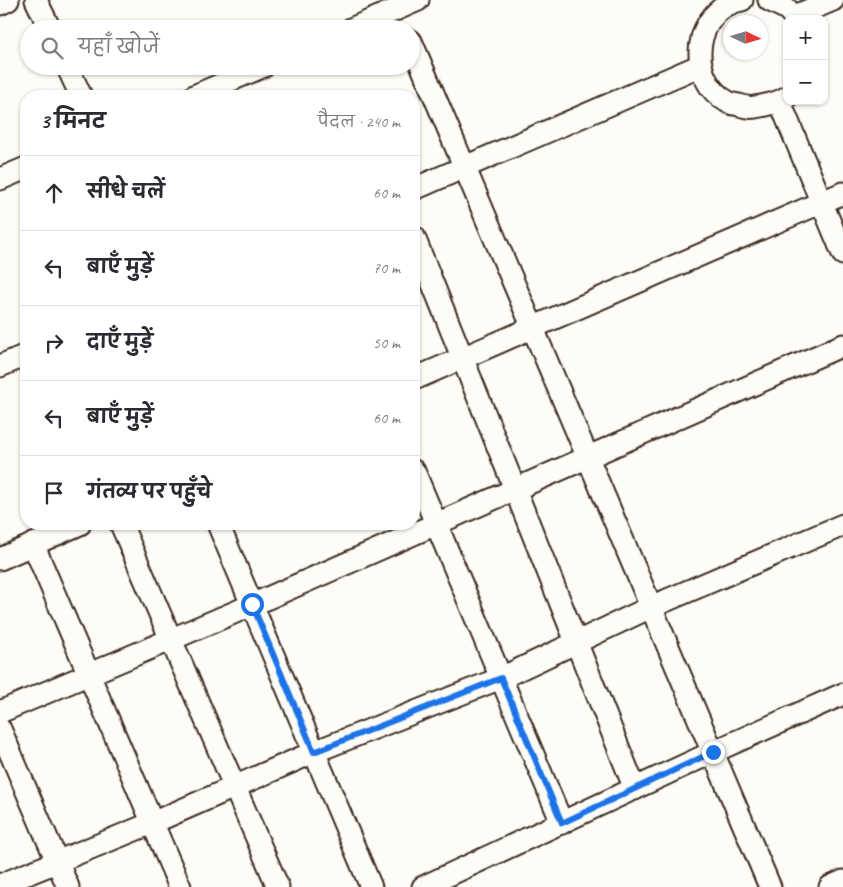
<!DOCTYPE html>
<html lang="hi">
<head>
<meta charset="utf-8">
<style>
  :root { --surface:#fff; --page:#f2f2f3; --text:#2b2b33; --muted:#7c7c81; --line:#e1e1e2 }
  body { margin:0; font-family:Caveat,"Playpen Sans Deva",sans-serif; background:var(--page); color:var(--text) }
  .controls { position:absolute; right:15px; top:15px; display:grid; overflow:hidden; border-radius:10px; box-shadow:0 1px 4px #0004 }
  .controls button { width:45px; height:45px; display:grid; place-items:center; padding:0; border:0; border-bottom:1px solid var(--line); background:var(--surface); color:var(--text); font:25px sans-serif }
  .compass { position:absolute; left:723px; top:15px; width:45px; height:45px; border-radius:50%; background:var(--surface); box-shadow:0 1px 4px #0004; rotate:94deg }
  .stop { position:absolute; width:15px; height:15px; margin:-11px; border:4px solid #1a73e8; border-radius:50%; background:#fff }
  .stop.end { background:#1a73e8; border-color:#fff; box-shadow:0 1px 5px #0008 }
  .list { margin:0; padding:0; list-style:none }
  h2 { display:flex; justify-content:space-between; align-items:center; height:65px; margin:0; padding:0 20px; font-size:21px }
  h2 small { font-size:16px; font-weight:400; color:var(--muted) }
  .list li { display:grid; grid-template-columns:32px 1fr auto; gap:15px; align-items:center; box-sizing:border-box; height:75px; padding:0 20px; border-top:1px solid var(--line) }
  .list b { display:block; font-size:19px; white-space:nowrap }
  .list em { font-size:16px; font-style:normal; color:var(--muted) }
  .icon { flex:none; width:28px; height:28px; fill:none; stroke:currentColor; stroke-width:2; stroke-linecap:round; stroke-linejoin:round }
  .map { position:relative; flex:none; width:843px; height:887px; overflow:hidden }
  .search { position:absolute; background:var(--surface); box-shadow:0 1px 4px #0004; left:20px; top:20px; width:400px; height:55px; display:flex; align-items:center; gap:12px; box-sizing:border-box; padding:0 18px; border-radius:28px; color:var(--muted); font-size:19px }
  .panel { position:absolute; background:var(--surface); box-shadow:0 1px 4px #0004; left:20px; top:90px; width:400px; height:440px; border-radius:20px }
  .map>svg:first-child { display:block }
</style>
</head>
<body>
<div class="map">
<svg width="843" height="887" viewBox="0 0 843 887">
  <rect width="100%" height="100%" fill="#fdfcf7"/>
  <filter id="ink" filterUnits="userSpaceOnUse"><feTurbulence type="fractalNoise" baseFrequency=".02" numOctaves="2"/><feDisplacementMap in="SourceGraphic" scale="10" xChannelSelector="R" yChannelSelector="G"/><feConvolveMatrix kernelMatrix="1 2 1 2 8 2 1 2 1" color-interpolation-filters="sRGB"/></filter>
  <g filter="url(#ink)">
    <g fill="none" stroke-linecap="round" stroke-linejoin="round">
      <defs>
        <g id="street">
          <path d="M36,0l14,29"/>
          <path d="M742,0c-49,9 -57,79 -14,102 3,2 7,2 11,3 9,3 13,3 22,1 10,-2 18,-3 26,-9"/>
          <path d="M769,0l18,9 9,10"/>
          <path d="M0,4l8,-4"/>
          <path d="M795,16l38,-16"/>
          <path d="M351,29l67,-29"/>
          <path d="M411,41l359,846"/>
          <path d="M67,66l14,30"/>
          <path d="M194,96l70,-30"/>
          <path d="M780,102l63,152"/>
          <path d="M0,179l26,-11"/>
          <path d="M414,189l287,-124"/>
          <path d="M414,237l221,552"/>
          <path d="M0,366l26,-11"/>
          <path d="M414,379l429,-186"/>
          <path d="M414,471l148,352"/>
          <path d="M121,524l157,363"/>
          <path d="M218,524l153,363"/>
          <path d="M33,544l147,343"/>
          <path d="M0,559l80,-35"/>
          <path d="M0,712l252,-107 591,-260"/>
          <path d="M0,729l68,158"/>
          <path d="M0,885l152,-62 162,-71 187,-74 150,-71 192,-82"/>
          <path d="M423,887l290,-135 130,-58"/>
          <path d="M830,887l13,-6"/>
        </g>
      </defs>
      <use href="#street" stroke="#3b2a1e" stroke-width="25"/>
      <use href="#street" stroke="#fdfcf7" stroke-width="21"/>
    </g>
  </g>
  <g fill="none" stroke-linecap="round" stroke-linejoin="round" filter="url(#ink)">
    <path stroke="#1a73e8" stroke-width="6" d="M252,604l62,148 187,-74 61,145 151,-71"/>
  </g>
</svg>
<div class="controls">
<button>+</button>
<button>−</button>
</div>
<svg class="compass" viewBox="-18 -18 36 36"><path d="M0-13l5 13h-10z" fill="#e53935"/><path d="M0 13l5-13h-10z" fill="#7c7c81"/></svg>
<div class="stop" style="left:252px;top:604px"></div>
<div class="stop end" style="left:713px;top:752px"></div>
<div class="search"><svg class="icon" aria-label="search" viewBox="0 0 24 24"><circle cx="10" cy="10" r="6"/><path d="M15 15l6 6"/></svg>यहाँ खोजें</div>
<section class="panel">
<h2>3 मिनट<small>पैदल · 240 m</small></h2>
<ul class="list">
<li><svg class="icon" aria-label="ahead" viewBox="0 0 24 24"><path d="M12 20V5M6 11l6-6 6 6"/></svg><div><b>सीधे चलें</b></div><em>60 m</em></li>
<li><svg class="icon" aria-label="left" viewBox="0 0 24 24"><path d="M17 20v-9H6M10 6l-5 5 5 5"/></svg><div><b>बाएँ मुड़ें</b></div><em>70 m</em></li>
<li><svg class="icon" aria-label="right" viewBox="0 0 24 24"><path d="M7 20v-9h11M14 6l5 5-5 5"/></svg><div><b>दाएँ मुड़ें</b></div><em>50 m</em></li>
<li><svg class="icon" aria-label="left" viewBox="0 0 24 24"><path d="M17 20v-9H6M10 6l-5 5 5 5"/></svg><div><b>बाएँ मुड़ें</b></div><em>60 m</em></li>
<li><svg class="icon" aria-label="arrive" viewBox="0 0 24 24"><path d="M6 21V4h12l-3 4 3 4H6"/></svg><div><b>गंतव्य पर पहुँचे</b></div></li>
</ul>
</section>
</div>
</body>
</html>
